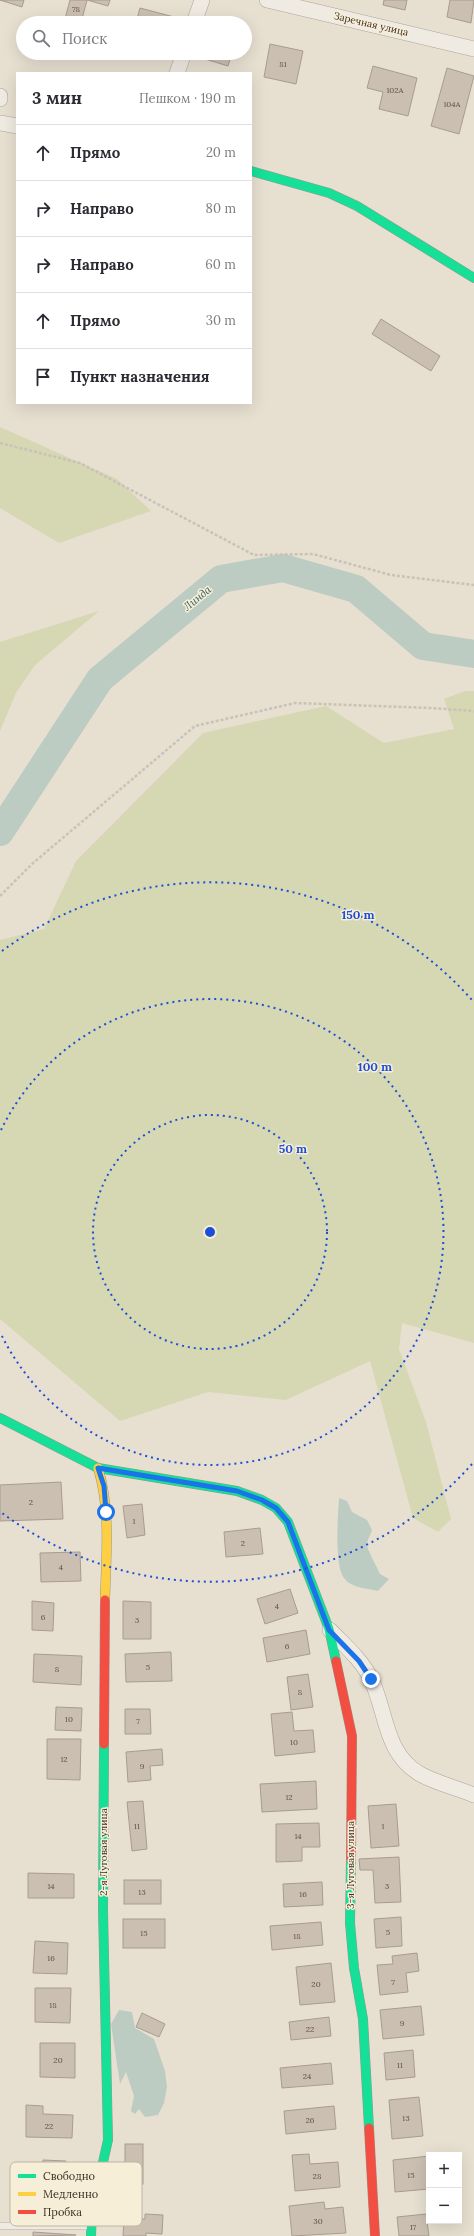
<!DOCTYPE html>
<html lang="ru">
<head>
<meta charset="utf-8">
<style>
  :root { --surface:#fff; --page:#f2f2f3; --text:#2b2b33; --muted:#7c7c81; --line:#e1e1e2 }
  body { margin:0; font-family:Lora,serif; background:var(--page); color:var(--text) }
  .controls { position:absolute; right:12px; bottom:12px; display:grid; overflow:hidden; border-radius:0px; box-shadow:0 4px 16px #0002 }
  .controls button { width:36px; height:36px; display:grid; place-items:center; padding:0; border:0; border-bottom:1px solid var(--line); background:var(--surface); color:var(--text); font:20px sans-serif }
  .stop { position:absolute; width:12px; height:12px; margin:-9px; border:3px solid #1a73e8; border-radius:50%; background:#fff }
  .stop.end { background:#1a73e8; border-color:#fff; box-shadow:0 1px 4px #0008 }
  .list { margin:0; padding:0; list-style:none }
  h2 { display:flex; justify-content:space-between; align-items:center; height:52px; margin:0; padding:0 16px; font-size:17px }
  h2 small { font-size:13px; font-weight:400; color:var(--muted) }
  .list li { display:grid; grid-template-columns:26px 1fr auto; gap:12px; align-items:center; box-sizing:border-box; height:56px; padding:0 16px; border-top:1px solid var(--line) }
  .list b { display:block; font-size:15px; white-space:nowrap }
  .list em { font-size:13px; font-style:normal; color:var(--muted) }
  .icon { flex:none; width:22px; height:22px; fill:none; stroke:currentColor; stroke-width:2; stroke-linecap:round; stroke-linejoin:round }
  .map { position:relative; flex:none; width:474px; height:2236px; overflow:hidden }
  .search { position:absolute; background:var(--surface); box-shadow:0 4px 16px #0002; left:16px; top:16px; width:236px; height:44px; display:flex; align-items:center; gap:10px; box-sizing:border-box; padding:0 14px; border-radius:22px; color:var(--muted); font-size:15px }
  .panel { position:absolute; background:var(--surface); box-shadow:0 4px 16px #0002; left:16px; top:72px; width:236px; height:332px; border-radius:0px }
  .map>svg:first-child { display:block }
</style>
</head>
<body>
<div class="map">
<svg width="474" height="2236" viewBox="0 0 474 2236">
  <rect width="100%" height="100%" fill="#e7e0d1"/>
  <g fill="#d6d7b3">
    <path d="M0,427l117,52 34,32 -92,32 -59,-35z"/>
    <path d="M99,611l-64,54 -19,28 -16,38v-89z"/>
    <path d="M465,691h9v652l-72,-20 -3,26 27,73 25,97 -13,13 -25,-14 -43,-157 -84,39 -78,-8 -88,29 -120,-102v-379l44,-11 32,-68 127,-128 123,-27 58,37 70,-14 -10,-30z"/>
  </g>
  <g fill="#bcccc2">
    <path d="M339,1498l8,3 5,11 15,8 5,10c-1,4 -5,10 -5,15 0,4 10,22 13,29l9,5 -11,12c-12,-3 -27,-3 -34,-13 -10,-13 -6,-63 -5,-80z"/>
    <path d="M119,2010l13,2 3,16 19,11 11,32 2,16 -3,16 -6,12 -13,2 -6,-8 -4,5 -4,-3 3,-15 -8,-24 -6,12 -9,-60z"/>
  </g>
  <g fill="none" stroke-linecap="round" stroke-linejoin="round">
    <path stroke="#bcccc2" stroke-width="28" d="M0,832l100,-153 121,-100 62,-11 73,21 67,57 51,8"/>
  </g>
  <g fill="#cbbfb2" stroke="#a89c90">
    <path d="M0,0h24l-2,7z"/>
    <path d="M70,0h17l-6,23 -16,-4z"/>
    <path d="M87,0h23l-2,6z"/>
    <path d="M384,0h23l-2,10 -22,-5z"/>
    <path d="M450,0h24l-3,23 -24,-6z"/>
    <path d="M140,8l34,9 -1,6h-37z"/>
    <path d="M270,44l33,7 -7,33 -32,-7z"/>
    <path d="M206,53h26l-4,13 -23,-7z"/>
    <path d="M373,66l44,12 -9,38 -29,-7 4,-17 -16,-4z"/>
    <path d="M447,68l27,8 -15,58 -28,-8z"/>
    <path d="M381,319l59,37 -9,15 -59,-37z"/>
    <path d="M61,1482l2,37 -63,2v-36z"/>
    <path d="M142,1504l3,31 -18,3 -4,-32z"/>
    <path d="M260,1528l3,26 -37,3 -2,-25z"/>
    <path d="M80,1552l1,29 -40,1 -1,-29z"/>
    <path d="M290,1589l8,24 -33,11 -8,-25z"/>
    <path d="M32,1601l22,2 -1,28 -21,-1z"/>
    <path d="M123,1601l28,1v37h-28z"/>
    <path d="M306,1630l4,24 -43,8 -4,-24z"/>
    <path d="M171,1652l1,29 -46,1 -1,-28z"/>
    <path d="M34,1654l48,2 -1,29 -48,-3z"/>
    <path d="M308,1674l5,33 -22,3 -4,-33z"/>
    <path d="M56,1707l26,1 -1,23 -26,-1z"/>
    <path d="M125,1709h25l1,25h-26z"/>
    <path d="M292,1712l2,19 19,-1 2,22 -40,4 -4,-42z"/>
    <path d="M47,1739h34l-1,41 -33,-1z"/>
    <path d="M162,1749l1,16 -13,1 1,14 -23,2 -2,-30z"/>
    <path d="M316,1781l1,28 -55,3 -2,-28z"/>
    <path d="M143,1801l4,48 -15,2 -5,-49z"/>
    <path d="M396,1804l3,42 -28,2 -3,-42z"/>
    <path d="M319,1823l1,24h-18v14l-26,1v-38z"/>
    <path d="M399,1857l2,45 -26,1 -2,-33h-13l-1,-11z"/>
    <path d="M28,1873l46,1v24h-46z"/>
    <rect x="124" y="1880" width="37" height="24"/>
    <path d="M322,1882l1,23 -39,2 -1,-23z"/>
    <path d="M401,1917l1,29 -26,2 -2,-29z"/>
    <rect x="123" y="1919" width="42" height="29"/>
    <path d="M321,1922l2,23 -51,5 -2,-24z"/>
    <path d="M35,1941l33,2 -1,31 -34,-1z"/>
    <path d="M417,1953l2,18 -13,2 2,19 -28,3 -3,-30 16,-1 -1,-8z"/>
    <path d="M331,1963l4,39 -35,3 -4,-38z"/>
    <path d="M35,1988h36l-1,35 -35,-1z"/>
    <path d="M421,2006l3,29 -41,4 -3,-29z"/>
    <path d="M142,2013l23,11 -6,13 -23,-10z"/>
    <path d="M329,2017l2,19 -40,4 -2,-18z"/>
    <path d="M40,2043h35v35l-35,-1z"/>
    <path d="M413,2050l2,27 -29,3 -2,-27z"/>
    <path d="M331,2063l2,21 -51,4 -2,-20z"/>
    <path d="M419,2097l4,39 -31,3 -3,-39z"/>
    <path d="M26,2105l17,1v8l30,1 -1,23 -46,-1z"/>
    <path d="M334,2106l2,23 -50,5 -2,-23z"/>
    <rect x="125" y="2144" width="18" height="40"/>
    <path d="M309,2154l1,10 28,-2 2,25 -45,4 -3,-36z"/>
    <path d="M429,2156v33l-34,3 -2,-32z"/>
    <path d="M43,2160l23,1 -3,36 -22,-2z"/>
    <path d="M324,2202l1,7 18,-2 3,26 -54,3 -3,-30z"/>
    <path d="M145,2214l18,1 -1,19 -16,-1v3h-23l1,-18 21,1z"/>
    <path d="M426,2214l3,22h-30l-2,-19z"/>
    <path d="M33,2232l43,3 -43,1z"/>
  </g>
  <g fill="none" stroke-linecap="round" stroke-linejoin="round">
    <defs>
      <path id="lane" d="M0,2226h89"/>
      <g id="street">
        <path d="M267,0l207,49"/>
        <path d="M194,23l8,-23"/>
        <path d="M177,73l7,-20"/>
        <path d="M0,96v3"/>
        <path d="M0,123l17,3"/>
        <path d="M330,1630c14,15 32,30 41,49 16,33 13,74 49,95 16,9 37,14 54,21"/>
      </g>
      <g id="fast">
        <path d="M251,171l78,22 28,13 117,72"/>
        <path d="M0,1418l98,50 139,23 25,9 14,8 12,14 41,107 7,32"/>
        <path d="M351,1859l-1,64 4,45 9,51 6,109"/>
        <path d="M91,2236l1,-25 16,-71 -5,-231 1,-165"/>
      </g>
      <path id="slow" d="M98,1468c13,42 8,89 7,132"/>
      <g id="jam">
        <path d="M336,1661l16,75 -1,123"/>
        <path d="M104,1744l1,-144"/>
        <path d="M369,2128l6,108"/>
      </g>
    </defs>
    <use href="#lane" stroke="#ada599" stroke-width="8"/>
    <use href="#street" stroke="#ada599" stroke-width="16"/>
    <use href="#fast" stroke="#9c958a" stroke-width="10"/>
    <use href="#slow" stroke="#9c958a" stroke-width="10"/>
    <use href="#jam" stroke="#9c958a" stroke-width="10"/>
    <g stroke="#c8c2b9" stroke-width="2.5" stroke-dasharray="3 2" stroke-linecap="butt">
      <path d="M0,443l80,20 174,92 59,-1 78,21 83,10"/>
      <path d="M0,896l32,-32 163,-138 100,-23 136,5 43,3"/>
    </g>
    <use href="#lane" stroke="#efebe3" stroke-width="7"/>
    <use href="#street" stroke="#efebe3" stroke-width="15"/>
    <use href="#fast" stroke="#16e098" stroke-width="9"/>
    <use href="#slow" stroke="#ffcf43" stroke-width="9"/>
    <use href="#jam" stroke="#f24e42" stroke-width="9"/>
  </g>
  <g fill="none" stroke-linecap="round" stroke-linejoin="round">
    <path stroke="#1a73e8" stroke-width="5" d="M106,1512l-2,-26 -6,-18 139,23 25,9 14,8 12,14 41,108 30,31 12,18"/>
  </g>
  <g fill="none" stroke="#1d4ed8" stroke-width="2" stroke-dasharray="2 4">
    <circle cx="210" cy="1232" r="117"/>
    <path d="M1 1130A233 233 0 1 1 1 1334"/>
    <path d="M472 1464A350 350 0 0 1 2 1513M2 951A350 350 0 0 1 472 1000"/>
  </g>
  <g text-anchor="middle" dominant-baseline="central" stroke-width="3" stroke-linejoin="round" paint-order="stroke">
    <g font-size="8" fill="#605244">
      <text x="76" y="9">78</text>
      <text x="283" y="64">81</text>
      <text x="395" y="90">102А</text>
      <text x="452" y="104">104А</text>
      <text x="31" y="1502">2</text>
      <text x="134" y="1521">1</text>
      <text x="243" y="1543">2</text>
      <text x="61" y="1567">4</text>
      <text x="277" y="1606">4</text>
      <text x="43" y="1617">6</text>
      <text x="137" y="1620">3</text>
      <text x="287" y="1646">6</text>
      <text x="148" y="1667">5</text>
      <text x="57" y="1669">8</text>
      <text x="300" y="1692">8</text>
      <text x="69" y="1719">10</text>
      <text x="138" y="1721">7</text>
      <text x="294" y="1742">10</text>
      <text x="64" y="1759">12</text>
      <text x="142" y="1766">9</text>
      <text x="289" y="1797">12</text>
      <text x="137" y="1826">11</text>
      <text x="383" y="1826">1</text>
      <text x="298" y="1836">14</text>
      <text x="51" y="1886">14</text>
      <text x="387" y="1886">3</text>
      <text x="142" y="1892">13</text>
      <text x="303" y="1894">16</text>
      <text x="388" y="1932">5</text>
      <text x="144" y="1933">15</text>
      <text x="297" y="1936">18</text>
      <text x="51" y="1958">16</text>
      <text x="393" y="1982">7</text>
      <text x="316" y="1984">20</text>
      <text x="53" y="2005">18</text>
      <text x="402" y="2023">9</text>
      <text x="310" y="2029">22</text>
      <text x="58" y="2060">20</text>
      <text x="400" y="2065">11</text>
      <text x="307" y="2076">24</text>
      <text x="406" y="2118">13</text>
      <text x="310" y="2120">26</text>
      <text x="49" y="2126">22</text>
      <text x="411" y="2175">15</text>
      <text x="317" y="2176">28</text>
      <text x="318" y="2221">30</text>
      <text x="413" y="2227">17</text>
    </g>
    <g font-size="10" fill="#3d2e20" stroke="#f7eed8">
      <text transform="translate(371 24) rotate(13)">Заречная улица</text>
      <text transform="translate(103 1852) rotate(-90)">2-я Луговая улица</text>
      <text transform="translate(350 1865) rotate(-90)">3-я Луговая улица</text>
    </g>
    <g font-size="11" font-style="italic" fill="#2f5d5a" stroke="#f7eed8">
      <text transform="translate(197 598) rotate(-39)">Линда</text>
    </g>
  </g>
  <rect x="10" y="2162" width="132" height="64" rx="6" fill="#f7eed8" stroke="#bfb4a1" stroke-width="1"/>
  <rect x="18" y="2174" width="18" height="4" fill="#16e098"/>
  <rect x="18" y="2192" width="18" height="4" fill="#ffcf43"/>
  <rect x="18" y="2210" width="18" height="4" fill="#f24e42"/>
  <g font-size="11" fill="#3d2e20">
    <text x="43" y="2180">Свободно</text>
    <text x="43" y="2198">Медленно</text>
    <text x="43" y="2216">Пробка</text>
  </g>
  <circle cx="210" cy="1232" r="6" fill="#1d4ed8" stroke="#f7eed8" stroke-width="2"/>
  <g font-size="12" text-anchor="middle" font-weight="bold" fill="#1d4ed8" stroke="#f7eed8" stroke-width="3" stroke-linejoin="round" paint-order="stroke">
    <text x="358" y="919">150 m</text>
    <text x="375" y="1071">100 m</text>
    <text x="293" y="1153">50 m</text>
  </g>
</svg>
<div class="controls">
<button>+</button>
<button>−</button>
</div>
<div class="stop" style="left:106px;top:1512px"></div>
<div class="stop end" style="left:371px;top:1679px"></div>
<div class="search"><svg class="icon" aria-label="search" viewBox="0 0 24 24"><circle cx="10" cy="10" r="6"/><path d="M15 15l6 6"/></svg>Поиск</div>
<section class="panel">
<h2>3 мин<small>Пешком · 190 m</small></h2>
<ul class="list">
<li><svg class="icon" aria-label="ahead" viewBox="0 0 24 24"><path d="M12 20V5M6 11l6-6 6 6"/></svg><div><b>Прямо</b></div><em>20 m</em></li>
<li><svg class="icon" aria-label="right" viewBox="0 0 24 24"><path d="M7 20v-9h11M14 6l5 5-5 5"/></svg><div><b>Направо</b></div><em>80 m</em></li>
<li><svg class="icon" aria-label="right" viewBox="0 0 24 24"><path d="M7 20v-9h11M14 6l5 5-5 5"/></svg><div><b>Направо</b></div><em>60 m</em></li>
<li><svg class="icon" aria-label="ahead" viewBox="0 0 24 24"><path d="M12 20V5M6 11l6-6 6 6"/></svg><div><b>Прямо</b></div><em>30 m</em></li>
<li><svg class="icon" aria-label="arrive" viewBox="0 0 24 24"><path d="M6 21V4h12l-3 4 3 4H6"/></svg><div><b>Пункт назначения</b></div></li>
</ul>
</section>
</div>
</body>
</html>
